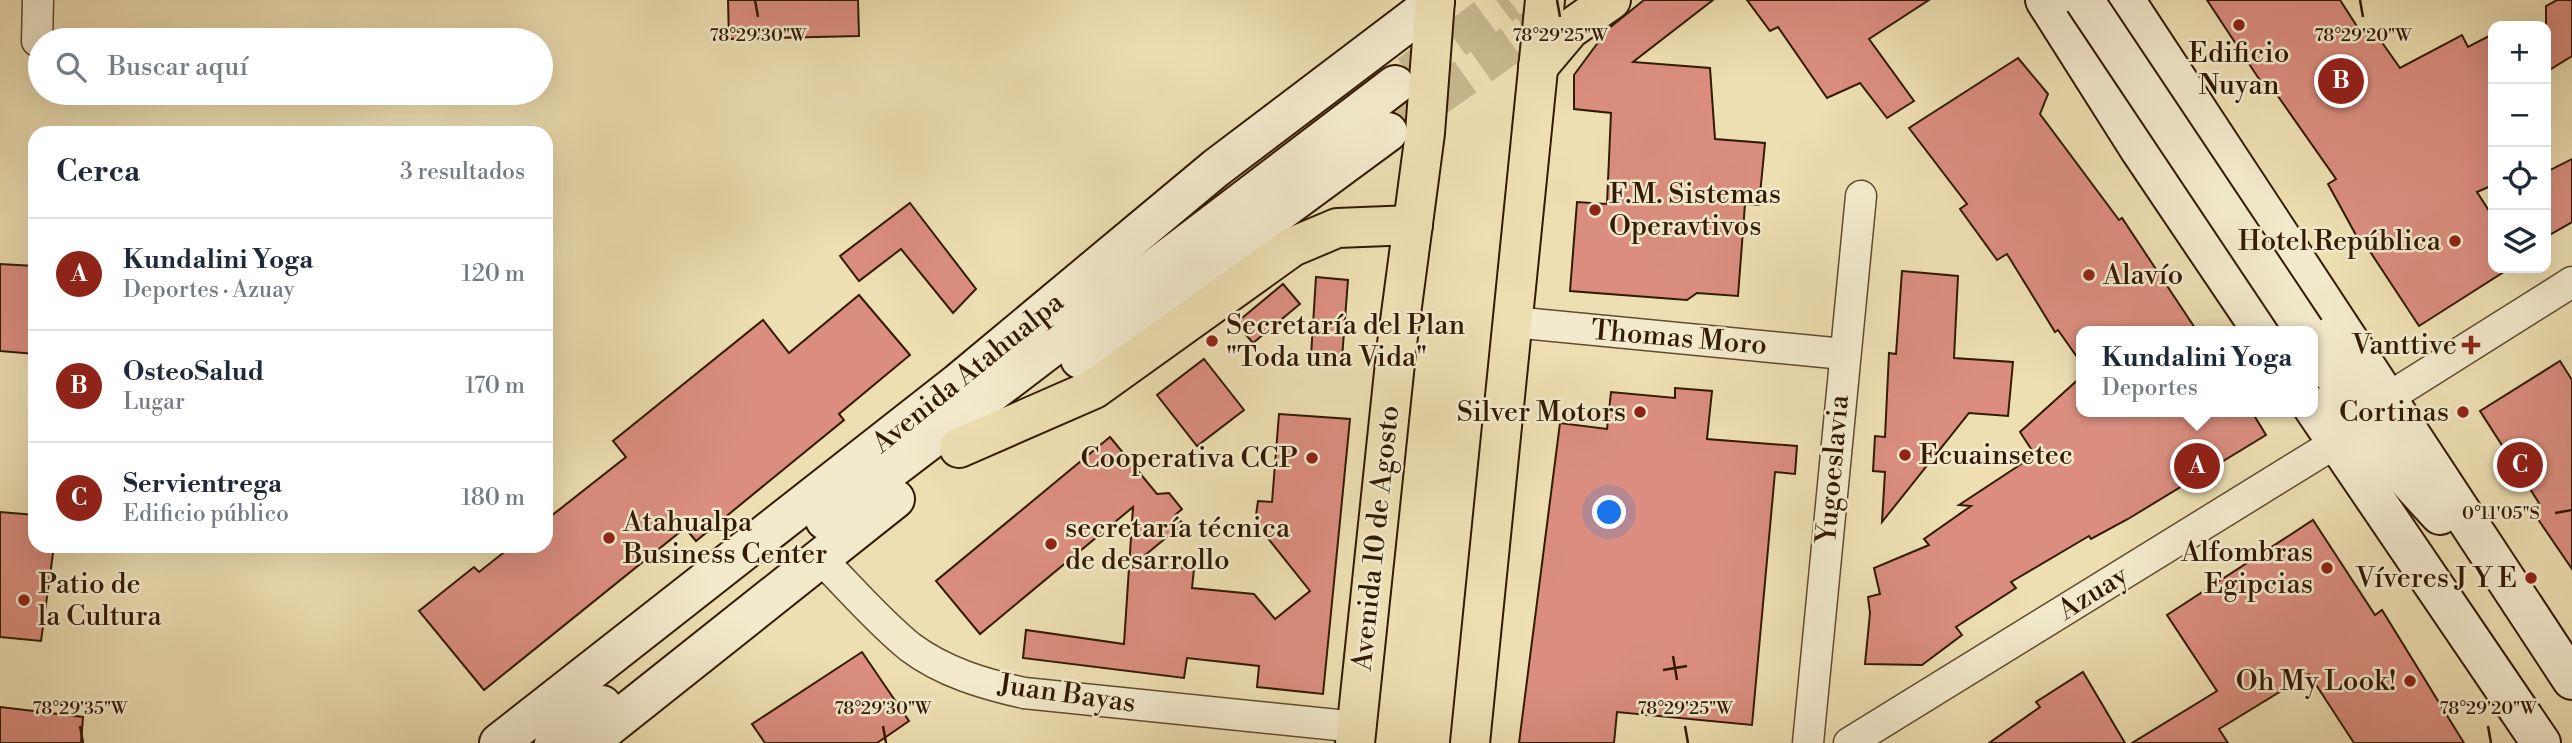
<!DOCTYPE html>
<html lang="es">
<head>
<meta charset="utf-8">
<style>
  :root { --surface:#fff; --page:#f2f2f3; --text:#1f2937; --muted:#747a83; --line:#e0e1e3; --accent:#8f2418 }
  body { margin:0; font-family:"Libre Bodoni",serif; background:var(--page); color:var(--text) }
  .controls { position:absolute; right:21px; top:21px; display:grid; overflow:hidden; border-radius:14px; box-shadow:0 7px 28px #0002 }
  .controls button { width:63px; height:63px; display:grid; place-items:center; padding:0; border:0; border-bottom:2px solid var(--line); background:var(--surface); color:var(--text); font:35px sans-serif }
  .you { position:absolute; left:1610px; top:513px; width:24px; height:24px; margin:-18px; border:5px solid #fff; border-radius:50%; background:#1a73e8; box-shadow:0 0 0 10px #1a73e833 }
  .badge { display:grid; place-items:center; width:46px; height:46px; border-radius:50%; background:var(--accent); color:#fff; font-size:23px; font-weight:700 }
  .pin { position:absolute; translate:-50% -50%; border:4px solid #fff; box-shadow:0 2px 7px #0006 }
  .popup { position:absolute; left:2076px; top:326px; width:242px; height:91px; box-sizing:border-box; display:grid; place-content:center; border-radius:14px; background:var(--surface); filter:drop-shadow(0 2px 5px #0005); font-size:23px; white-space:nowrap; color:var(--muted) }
  .popup b { font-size:26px; color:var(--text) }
  .popup::after { content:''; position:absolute; left:50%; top:100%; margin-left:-14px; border:14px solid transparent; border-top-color:var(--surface) }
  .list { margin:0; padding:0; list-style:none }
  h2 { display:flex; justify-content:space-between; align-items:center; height:91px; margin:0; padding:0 28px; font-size:30px }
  h2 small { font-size:23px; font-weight:400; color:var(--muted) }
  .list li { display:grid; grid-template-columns:46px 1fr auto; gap:21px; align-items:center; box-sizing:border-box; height:112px; padding:0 28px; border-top:2px solid var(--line) }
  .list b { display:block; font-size:26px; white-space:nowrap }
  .list p { margin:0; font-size:23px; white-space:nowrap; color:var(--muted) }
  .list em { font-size:23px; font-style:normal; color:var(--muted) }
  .icon { flex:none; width:38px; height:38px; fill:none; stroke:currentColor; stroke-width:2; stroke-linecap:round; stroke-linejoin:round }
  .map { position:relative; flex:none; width:2572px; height:743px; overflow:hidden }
  .search { position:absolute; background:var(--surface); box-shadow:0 7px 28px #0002; left:28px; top:28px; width:525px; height:77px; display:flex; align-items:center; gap:18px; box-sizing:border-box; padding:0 24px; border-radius:38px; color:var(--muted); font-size:26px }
  .panel { position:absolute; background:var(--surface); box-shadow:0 7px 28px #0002; left:28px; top:126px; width:525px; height:427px; border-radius:21px }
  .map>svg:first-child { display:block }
</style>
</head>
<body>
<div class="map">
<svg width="2572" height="743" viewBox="0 0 2572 743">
  <rect width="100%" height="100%" fill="#eddfb2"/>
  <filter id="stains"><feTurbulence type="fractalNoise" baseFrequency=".00286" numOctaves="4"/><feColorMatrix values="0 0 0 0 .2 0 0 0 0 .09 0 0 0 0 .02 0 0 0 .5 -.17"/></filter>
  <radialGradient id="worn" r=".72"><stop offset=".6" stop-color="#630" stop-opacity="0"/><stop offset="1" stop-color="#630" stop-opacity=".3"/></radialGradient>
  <g fill="#db8e7f" stroke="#321a02" stroke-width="2">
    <path d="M728,0h130l1,36 -130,3z"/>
    <path d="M1644,0h69l-80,62 77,6 5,71 50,4 -6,62 -14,-1 -7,92 -41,-3 -10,7 -117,-9 7,-89 30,2 4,-91 -37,-4v-34l34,-46z"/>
    <path d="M1747,0h182l-60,39 45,62 -27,17 -27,-35 -33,15 -49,-71 -8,4z"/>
    <path d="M2207,0h133l22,34 9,-7 29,41 62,-33 6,12 25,-13v151l-16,7 16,25v51h17l-91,58 -54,-82 -3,2 -34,-62 8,-5 -68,-97 -5,3z"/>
    <path d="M2557,0h15v56l-26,16v-66z"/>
    <path d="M2018,58l30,36 -8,20 79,106 3,-2 75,113h-115v33l-24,-34 -3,2 -48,-78 -10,6 -37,-51 7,-5 -58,-76z"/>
    <path d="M2572,159v63l-26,15v-65z"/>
    <path d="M910,203l66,86 -23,24 -52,-64 -42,32 -19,-25z"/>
    <path d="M0,264l35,2v88l-35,-3z"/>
    <path d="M1902,271l56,5 -4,82 59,4 -5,54 -39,-3 -87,109 3,-50 -12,-1 2,-35 10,1 4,-84 7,1z"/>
    <path d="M1316,277l32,3 -6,78 -31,-2z"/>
    <path d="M1283,284l17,20 -47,39 -17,-20z"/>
    <path d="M859,295l51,60 -71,59 5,6 -148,121 -11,-13 -201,162 -65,-79 55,-44 5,5 33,-26h34v-26l80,-63 -13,-16 150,-121 26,33z"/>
    <path d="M1204,359l40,51 -47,36 -40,-51z"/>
    <path d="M2560,361l12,19v189l-41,-60 8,-6 -59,-92z"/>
    <path d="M2082,376v36h170l14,23 -138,84 -37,20 -2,-3 -78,46 5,6 -60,39 6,8 -40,30 -57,-1 5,-51 -2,-16 12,-3 -6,-26 55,-23 -5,-6 47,-33 -12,-1 76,-50 -15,-23z"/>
    <path d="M1675,388l37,3 -5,48 90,7 -2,28 -20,-2 -23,253 -135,-13 -3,31h-95l41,-320 47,6 4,-37 64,6z"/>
    <path d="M1279,414l71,5 -27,275 -66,-7 2,-21 -72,-8 -3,20 -161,-20 3,-28 98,14 9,-137 -153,127 -44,-53 174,-144 47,57 12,-1 13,16 -7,6 8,9 -50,41 61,4 -2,19 62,6 21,25 35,-28 -55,-69 3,-21 14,1z"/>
    <path d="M0,512l35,3v31h19l-13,95 -41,-4z"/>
    <path d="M2313,520l62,95 7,-5 82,133h-110l-45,-69 -90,55 9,14h-96l85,-52 -50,-76z"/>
    <path d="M862,652l47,69 -32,22h-112l-13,-19z"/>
    <path d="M2083,672l42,71h-136l51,-36 -4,-5z"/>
    <path d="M0,707l83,10 -2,26h-81z"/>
  </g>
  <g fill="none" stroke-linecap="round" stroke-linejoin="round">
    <g stroke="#c8b88f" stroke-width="38" stroke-dasharray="38 19" stroke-linecap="butt">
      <path d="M1409,74l100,-74"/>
      <path d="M1388,132l185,-132"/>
    </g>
    <defs>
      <g id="minor">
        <path d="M37,41l1,-41"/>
        <path d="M1513,322l331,32"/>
        <path d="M2386,399l186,-117"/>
        <path d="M821,559c29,29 57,62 89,88 33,25 74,37 114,46l333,34"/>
        <path d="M1808,743l53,-547"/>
        <path d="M1849,743l488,-301"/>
      </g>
      <g id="secondary">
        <path d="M2045,0l95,150 122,181"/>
        <path d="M2125,0l447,680"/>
        <path d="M2312,343l84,124 44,48"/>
        <path d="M1080,359l308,-227"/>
        <path d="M2312,406l229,337"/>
        <path d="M825,520l570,-435"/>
        <path d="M499,743l459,-360 258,-215 219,-166"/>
        <path d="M554,743l48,-38"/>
        <path d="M588,743l307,-244"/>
      </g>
      <g id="primary">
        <path d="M1538,67l32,-38 41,-29"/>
        <path d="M959,448l135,-59 198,-142 45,-19 76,-3"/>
        <path d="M1355,743l42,-399 28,-211 10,-133"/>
        <path d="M1470,743l75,-743"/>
      </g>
    </defs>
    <use href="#minor" stroke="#614b2e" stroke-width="33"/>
    <use href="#secondary" stroke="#321a02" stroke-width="42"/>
    <use href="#primary" stroke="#321a02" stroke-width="42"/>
    <use href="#minor" stroke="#f3eacd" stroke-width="30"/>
    <use href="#secondary" stroke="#f3eacd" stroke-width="38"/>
    <use href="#primary" stroke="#eddfb2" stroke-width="38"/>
    <defs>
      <path id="secondary-bridge" d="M2084,0l221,331"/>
    </defs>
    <use href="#secondary-bridge" stroke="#321a02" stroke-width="42" stroke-linecap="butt"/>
    <use href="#secondary-bridge" stroke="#f3eacd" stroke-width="38"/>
  </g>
  <path fill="none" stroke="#321a02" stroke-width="2.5" d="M755,0l3,17M1557,0l3,17M2360,0l3,17M2555,513l17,-3M1673,656l4,24M1663,670l24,-4M80,726l3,17M883,726l3,17M1685,726l3,17M2488,726l3,17"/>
  <g fill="#8f2418" stroke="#f3eacd" stroke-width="2.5">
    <circle cx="2239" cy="25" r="7"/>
    <circle cx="1595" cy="210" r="7"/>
    <circle cx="2455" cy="241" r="7"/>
    <circle cx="2089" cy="275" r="7"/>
    <circle cx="1212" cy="341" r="7"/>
    <path d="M2467.5 334.5h7v7h7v7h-7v7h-7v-7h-7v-7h7z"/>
    <circle cx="1640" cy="412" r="7"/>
    <circle cx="2463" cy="412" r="7"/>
    <circle cx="1905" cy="455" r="7"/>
    <circle cx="1312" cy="458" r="7"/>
    <circle cx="609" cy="538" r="7"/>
    <circle cx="1051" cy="544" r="7"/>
    <circle cx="2327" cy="568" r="7"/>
    <circle cx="2531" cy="578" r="7"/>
    <circle cx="24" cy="600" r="7"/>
    <circle cx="2410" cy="681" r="7"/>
  </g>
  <g text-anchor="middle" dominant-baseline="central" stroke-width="5" stroke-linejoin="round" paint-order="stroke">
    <g font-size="28" fill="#321a02" stroke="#f3eacd" text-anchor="end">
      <text x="2239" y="53" text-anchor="middle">Edificio<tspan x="2239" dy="32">Nuyan</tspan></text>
      <text x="1609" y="194" text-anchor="start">F.M. Sistemas<tspan x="1609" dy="32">Operavtivos</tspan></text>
      <text x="2441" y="241">Hotel República</text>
      <text x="2103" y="275" text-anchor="start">Alavío</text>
      <text x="1226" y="325" text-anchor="start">Secretaría del Plan<tspan x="1226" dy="32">"Toda una Vida"</tspan></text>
      <text x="2457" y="345">Vanttive</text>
      <text x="1626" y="412">Silver Motors</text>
      <text x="2449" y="412">Cortinas</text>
      <text x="1919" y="455" text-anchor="start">Ecuainsetec</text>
      <text x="1298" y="458">Cooperativa CCP</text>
      <text x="623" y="522" text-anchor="start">Atahualpa<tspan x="623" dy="32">Business Center</tspan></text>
      <text x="1065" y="528" text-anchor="start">secretaría técnica<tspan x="1065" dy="32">de desarrollo</tspan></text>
      <text x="2313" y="552">Alfombras<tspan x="2313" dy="32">Egipcias</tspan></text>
      <text x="2517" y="578">Víveres J Y E</text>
      <text x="38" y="584" text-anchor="start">Patio de<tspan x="38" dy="32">la Cultura</tspan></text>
      <text x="2396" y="681">Oh My Look!</text>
    </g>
    <g font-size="28" fill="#321a02" stroke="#f3eacd">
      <text transform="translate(1679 338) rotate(5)">Thomas Moro</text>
      <text transform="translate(968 373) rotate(-39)">Avenida Atahualpa</text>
      <text transform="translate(1833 469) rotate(-85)">Yugoeslavia</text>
      <text transform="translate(1376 538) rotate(-84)">Avenida 10 de Agosto</text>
      <text transform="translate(2093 593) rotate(-32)">Azuay</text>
      <text transform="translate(1067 694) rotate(8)">Juan Bayas</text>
    </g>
  </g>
  <g font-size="18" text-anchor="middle" fill="#321a02" stroke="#f3eacd" stroke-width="5" stroke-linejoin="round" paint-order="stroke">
    <text x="758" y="41">78°29'30"W</text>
    <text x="1560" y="41">78°29'25"W</text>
    <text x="2363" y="41">78°29'20"W</text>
    <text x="2501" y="519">0°11'05"S</text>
    <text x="80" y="714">78°29'35"W</text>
    <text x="883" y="714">78°29'30"W</text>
    <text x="1685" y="714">78°29'25"W</text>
    <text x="2488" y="714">78°29'20"W</text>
  </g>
  <rect width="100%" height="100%" filter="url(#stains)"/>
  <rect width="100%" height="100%" fill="url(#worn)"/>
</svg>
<div class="controls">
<button>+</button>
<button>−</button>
<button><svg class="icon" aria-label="locate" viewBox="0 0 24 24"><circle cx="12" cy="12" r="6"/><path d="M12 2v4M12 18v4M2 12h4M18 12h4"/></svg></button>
<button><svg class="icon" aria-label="layers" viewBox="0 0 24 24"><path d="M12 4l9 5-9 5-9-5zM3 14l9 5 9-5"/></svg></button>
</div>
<div class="you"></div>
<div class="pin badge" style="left:2197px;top:466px">A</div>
<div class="popup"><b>Kundalini Yoga</b>Deportes</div>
<div class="pin badge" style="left:2341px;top:81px">B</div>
<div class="pin badge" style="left:2520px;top:465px">C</div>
<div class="search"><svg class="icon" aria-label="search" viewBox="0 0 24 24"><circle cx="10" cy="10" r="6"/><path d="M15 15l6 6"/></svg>Buscar aquí</div>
<section class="panel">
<h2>Cerca<small>3 resultados</small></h2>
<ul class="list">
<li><span class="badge">A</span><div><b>Kundalini Yoga</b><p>Deportes · Azuay</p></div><em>120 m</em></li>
<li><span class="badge">B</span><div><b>OsteoSalud</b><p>Lugar</p></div><em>170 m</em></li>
<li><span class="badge">C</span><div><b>Servientrega</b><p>Edificio público</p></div><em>180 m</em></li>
</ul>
</section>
</div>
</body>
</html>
